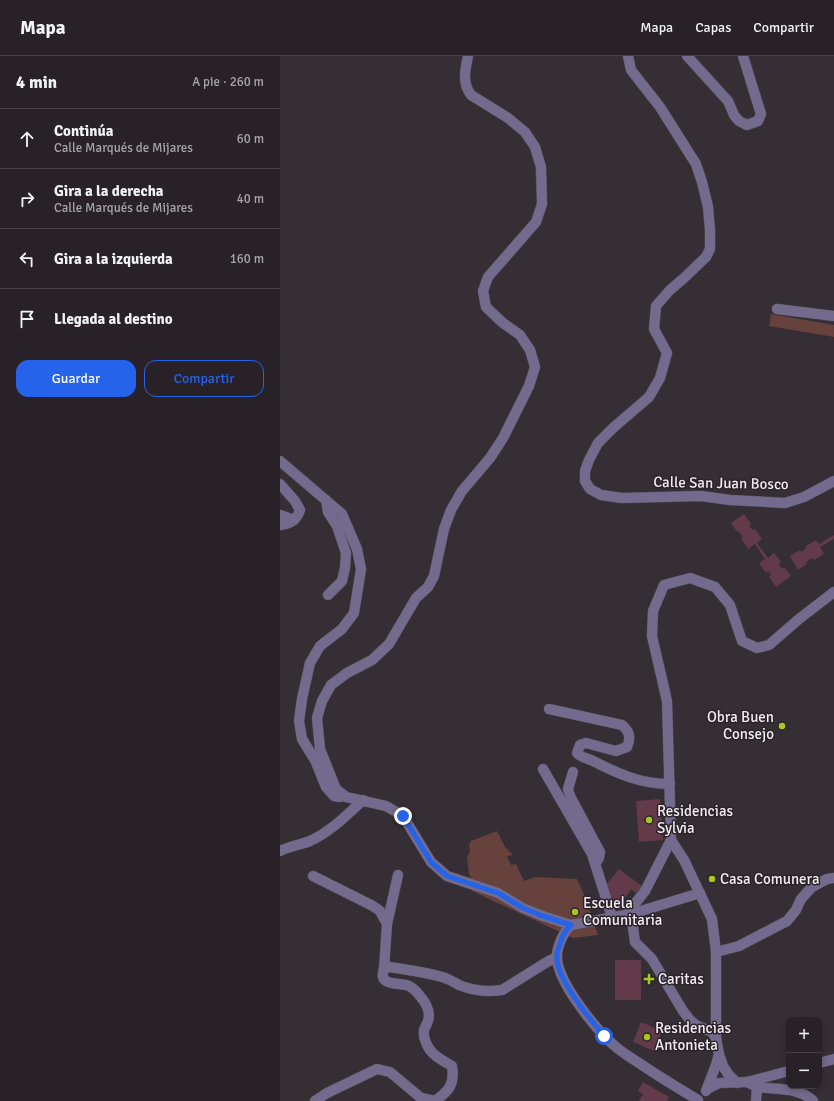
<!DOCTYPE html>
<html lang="es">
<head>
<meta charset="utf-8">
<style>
  :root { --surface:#282228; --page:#342f34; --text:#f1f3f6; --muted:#a5a4a8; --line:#443f45; --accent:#2563eb }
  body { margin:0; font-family:Signika,sans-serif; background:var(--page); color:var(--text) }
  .controls { position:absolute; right:12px; bottom:12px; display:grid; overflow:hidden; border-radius:8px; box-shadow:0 2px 6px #0003 }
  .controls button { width:36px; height:36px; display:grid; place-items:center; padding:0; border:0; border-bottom:1px solid var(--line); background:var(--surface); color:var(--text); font:20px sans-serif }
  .stop { position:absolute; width:12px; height:12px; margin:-9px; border:3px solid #2563eb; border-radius:50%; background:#fff }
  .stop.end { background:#2563eb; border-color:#fff; box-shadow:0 1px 4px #0008 }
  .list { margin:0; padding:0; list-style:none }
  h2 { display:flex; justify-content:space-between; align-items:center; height:52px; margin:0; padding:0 16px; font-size:17px }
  h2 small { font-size:13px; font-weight:400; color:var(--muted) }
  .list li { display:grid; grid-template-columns:26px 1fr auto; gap:12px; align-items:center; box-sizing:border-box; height:60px; padding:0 16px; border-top:1px solid var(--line) }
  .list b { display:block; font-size:15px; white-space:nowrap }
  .list p { margin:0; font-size:13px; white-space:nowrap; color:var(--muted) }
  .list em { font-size:13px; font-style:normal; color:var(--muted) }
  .actions { display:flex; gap:8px; padding:12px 16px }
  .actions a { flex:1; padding:9px 0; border:1px solid var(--accent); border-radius:12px; text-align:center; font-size:14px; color:var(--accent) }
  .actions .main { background:var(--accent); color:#fff }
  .icon { flex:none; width:22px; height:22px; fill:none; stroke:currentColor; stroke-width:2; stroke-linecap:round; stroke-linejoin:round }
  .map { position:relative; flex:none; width:554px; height:1045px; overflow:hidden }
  header { display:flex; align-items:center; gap:24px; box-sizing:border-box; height:56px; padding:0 20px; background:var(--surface); border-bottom:1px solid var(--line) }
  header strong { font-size:19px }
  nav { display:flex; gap:22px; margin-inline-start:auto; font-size:14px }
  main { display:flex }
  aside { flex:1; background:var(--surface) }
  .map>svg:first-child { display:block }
</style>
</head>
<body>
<header>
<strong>Mapa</strong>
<nav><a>Mapa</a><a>Capas</a><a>Compartir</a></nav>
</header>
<main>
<aside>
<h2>4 min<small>A pie · 260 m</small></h2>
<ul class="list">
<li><svg class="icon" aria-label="ahead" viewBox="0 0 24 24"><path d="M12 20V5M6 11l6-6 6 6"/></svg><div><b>Continúa</b><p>Calle Marqués de Mijares</p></div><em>60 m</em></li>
<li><svg class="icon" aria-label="right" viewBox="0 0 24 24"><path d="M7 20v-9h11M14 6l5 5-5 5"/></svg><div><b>Gira a la derecha</b><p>Calle Marqués de Mijares</p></div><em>40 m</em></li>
<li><svg class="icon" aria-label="left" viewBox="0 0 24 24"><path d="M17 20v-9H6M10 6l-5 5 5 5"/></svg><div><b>Gira a la izquierda</b></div><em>160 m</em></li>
<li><svg class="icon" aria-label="arrive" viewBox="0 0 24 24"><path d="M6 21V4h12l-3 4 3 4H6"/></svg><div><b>Llegada al destino</b></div></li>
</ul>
<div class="actions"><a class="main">Guardar</a><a>Compartir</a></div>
</aside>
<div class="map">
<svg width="554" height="1045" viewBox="0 0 554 1045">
  <rect width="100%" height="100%" fill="#352e35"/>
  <g fill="#67413c">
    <path d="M491,258l63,11v12l-65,-11z"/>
    <path d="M217,775l8,16 8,8 -6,1 4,9 5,-1 8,17 11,-4 42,2 9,20 12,36 -25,3 -101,-47 2,-7 -5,-10 -2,-17 3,-6 -1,-6 2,-4z"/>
  </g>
  <g fill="#633a49">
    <path d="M464,458l7,10 -2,2 4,4 2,-1 7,10 -5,4 11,15 6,-5 7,9 -2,2 3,5 2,-2 7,9 -15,11 -7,-10 2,-2 -3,-4 -2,2 -7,-10 6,-4 -10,-15 -7,5 -7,-11 2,-1 -5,-6 -1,1 -6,-9z"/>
    <path d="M554,479v4l-14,8 4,7 -10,6 -2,-2 -6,4 1,2 -9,6 -8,-14 10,-6 2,2 4,-4v-2l10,-6 3,4z"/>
    <path d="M380,743l3,41 -24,2 -3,-41z"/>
    <path d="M339,813l23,17 -6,7 -5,-4 -8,12 4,3 -3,4 -6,2 -4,-2 -9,-22z"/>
    <rect x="335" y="904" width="26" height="40"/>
    <path d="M361,966l21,9 -8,20 -21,-9z"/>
    <path d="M363,1026l26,15 -2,4h-28l4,-7 -5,-3z"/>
  </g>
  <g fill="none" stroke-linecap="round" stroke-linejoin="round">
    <defs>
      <g id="minor">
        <path d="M188,0c-3,14 -6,27 3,39l37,23 17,14 10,15 6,20 1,37 -6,18 -48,55 -5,14 3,16 17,16 17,12 10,15 5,17 -6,19 -26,52 -13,20 -28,33 -11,19 -7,19 -10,47 -6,11 -12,11 -27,46 -17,16 -25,13 -16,12 -9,16 -5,17 3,31 16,40 10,8 40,9 17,10 28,46 16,14 51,17 25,15 17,7 31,10 60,-11 69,-21"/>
        <path d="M348,0l3,14 29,37 29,46 7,11 6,18 6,25 2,23v19l-4,8 -22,21 -14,12 -14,16 -2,23 13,24 -7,25 -11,19 -36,31 -15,15 -9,17 -4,11v10l5,8 11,6 21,3 79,-2 29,4 55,3 19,-6 30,-16"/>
        <path d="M407,0l41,45 6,14 5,6 8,4 11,-4 3,-7 -18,-58"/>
        <path d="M497,253l57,7"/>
        <path d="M0,405l62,53 15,35 4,20 -7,44 -12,16 -22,17 -10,17 -8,36 -3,22 3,18 13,21 11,27 8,9 6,1"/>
        <path d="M0,428l15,17 5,9c-3,10 -10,14 -20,15"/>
        <path d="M46,444l2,12 9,14 9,27 -1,15 -3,13 -14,14"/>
        <path d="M0,459l14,5"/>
        <path d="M269,653l73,16c8,7 9,13 5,22l-11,4 -30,-8 -6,2 -3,8c4,5 11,5 16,8 26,13 47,23 77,23"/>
        <path d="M263,713l49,85 20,63"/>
        <path d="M293,716l-5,17 2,7 30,56 -1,6 -4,6"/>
        <path d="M391,784l-4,-139 -15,-65 1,-25 11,-26 26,-7 25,9 15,18 12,36 15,7 12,-3 30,-26 35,-27"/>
        <path d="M391,784l13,20 28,59 4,33v86l3,16 4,12 5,8 9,9"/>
        <path d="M0,795c10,-5 20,-6 30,-10 20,-9 37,-26 53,-41"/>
        <path d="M33,820l60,30 7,5 7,13 -3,45"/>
        <path d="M351,858l4,28 17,17 31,52 7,9 6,5 16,7 4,6"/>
        <path d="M346,859l19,-24 26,-51"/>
        <path d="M107,868l11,-49"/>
        <path d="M291,869c-7,6 -15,23 -14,33 1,25 40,73 59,89 7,6 15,11 23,16 19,13 39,25 59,37"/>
        <path d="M436,896l23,-6 48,-25 9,-11 5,-11 11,-12 15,-8 7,-1"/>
        <path d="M539,1007l15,-4"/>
        <path d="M467,1026c4,2 7,4 12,5 17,3 41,0 54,14"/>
        <path d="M427,1033l12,-6 28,-1 42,-11"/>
        <path d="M426,1035l10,-26 3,-11"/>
        <path d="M35,1045l12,-8 50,-24 13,3 31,26 14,3c14,-10 20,-17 17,-35 -7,-4 -17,-9 -22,-16 -4,-6 -7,-13 -6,-20 1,-3 3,-6 4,-9 3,-9 -2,-18 -8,-25 -3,-4 -7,-8 -11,-10 -9,-4 -32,1 -25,-17l6,-2c17,3 35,5 52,10 7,2 12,5 17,8 14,6 28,7 43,5l45,-28 10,-5"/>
        <path d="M476,1045l1,-14"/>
      </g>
    </defs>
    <use href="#minor" stroke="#534c53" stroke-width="11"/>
    <use href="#minor" stroke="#736b8d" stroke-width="10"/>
  </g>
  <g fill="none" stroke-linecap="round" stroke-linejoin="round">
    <path stroke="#2563eb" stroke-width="5" d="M123,760l28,46 16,14 51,17 25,15 17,7 31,10c-6,5 -9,11 -11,19 -1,3 -3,8 -3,12 -2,21 33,63 47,80"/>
  </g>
  <g fill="#a9c71b" stroke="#2b242b" stroke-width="1.5">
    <circle cx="502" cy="670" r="4"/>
    <circle cx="369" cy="764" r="4"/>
    <circle cx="432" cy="823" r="4"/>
    <circle cx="295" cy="856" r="4"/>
    <path d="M367 917h4v4h4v4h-4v4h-4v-4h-4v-4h4z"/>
    <circle cx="367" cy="981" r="4"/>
  </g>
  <g text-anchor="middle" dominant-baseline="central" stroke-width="3" stroke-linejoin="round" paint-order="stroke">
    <g font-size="15" fill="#f1ecf1" stroke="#2b242b">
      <text transform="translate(441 427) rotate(1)">Calle San Juan Bosco</text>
    </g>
    <g font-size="15" fill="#f1ecf1" stroke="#2b242b" text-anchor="start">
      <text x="494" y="661" text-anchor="end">Obra Buen<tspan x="494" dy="17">Consejo</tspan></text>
      <text x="377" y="755">Residencias<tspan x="377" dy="17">Sylvia</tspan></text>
      <text x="440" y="823">Casa Comunera</text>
      <text x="303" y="847">Escuela<tspan x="303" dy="17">Comunitaria</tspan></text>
      <text x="378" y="923">Caritas</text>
      <text x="375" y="972">Residencias<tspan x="375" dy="17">Antonieta</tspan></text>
    </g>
  </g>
</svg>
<div class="controls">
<button>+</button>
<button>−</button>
</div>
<div class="stop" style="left:324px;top:980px"></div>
<div class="stop end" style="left:123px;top:760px"></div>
</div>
</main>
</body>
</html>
